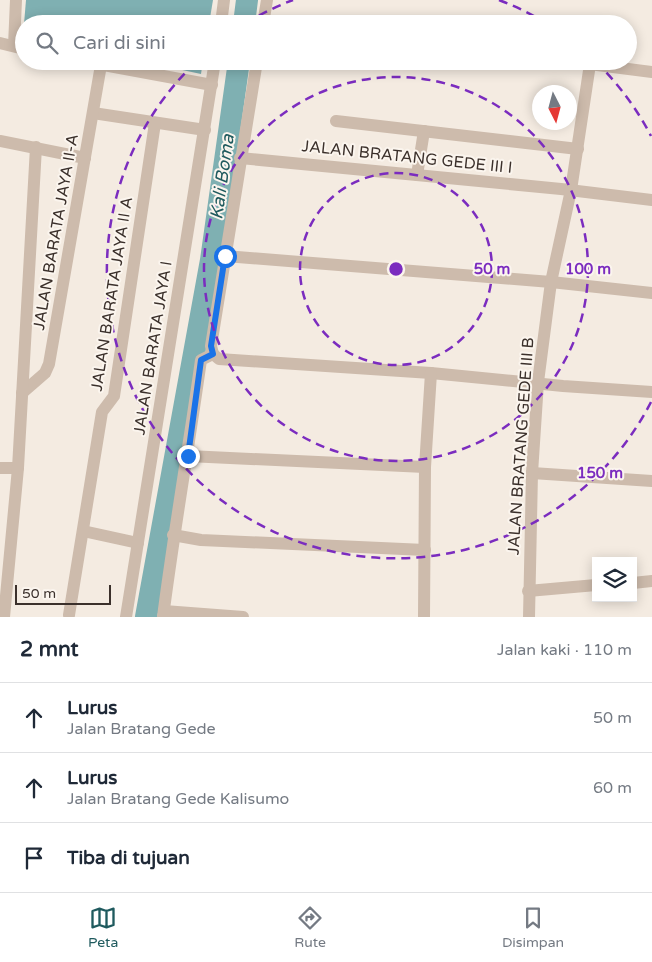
<!DOCTYPE html>
<html lang="id">
<head>
<meta charset="utf-8">
<style>
  :root { --surface:#fff; --page:#f6f6f7; --text:#1f2937; --muted:#747a83; --line:#e0e1e3; --accent:#1f5a5e }
  body { margin:0; font-family:"Varela Round",sans-serif; background:var(--page); color:var(--text) }
  .controls { position:absolute; right:15px; bottom:15px; display:grid; overflow:hidden; border-radius:0px; box-shadow:0 2px 12px #0003 }
  .controls button { width:45px; height:45px; display:grid; place-items:center; padding:0; border:0; border-bottom:1px solid var(--line); background:var(--surface); color:var(--text); font:25px sans-serif }
  .compass { position:absolute; left:532px; top:85px; width:45px; height:45px; border-radius:50%; background:var(--surface); box-shadow:0 2px 12px #0003; rotate:174deg }
  .scale { position:absolute; left:15px; bottom:12px; width:96px; box-sizing:border-box; padding-left:5px; border:2px solid #3b302b; border-top:0; font-size:14px; line-height:18px; white-space:nowrap; color:#3b302b; -webkit-text-stroke:4px #fbf5ee; paint-order:stroke }
  .stop { position:absolute; width:15px; height:15px; margin:-11px; border:4px solid #1a73e8; border-radius:50%; background:#fff }
  .stop.end { background:#1a73e8; border-color:#fff; box-shadow:0 1px 5px #0008 }
  .list { margin:0; padding:0; list-style:none }
  h2 { display:flex; justify-content:space-between; align-items:center; height:65px; margin:0; padding:0 20px; font-size:21px }
  h2 small { font-size:16px; font-weight:400; color:var(--muted) }
  .list li { display:grid; grid-template-columns:32px 1fr auto; gap:15px; align-items:center; box-sizing:border-box; height:70px; padding:0 20px; border-top:1px solid var(--line) }
  .list b { display:block; font-size:19px; white-space:nowrap }
  .list p { margin:0; font-size:16px; white-space:nowrap; color:var(--muted) }
  .list em { font-size:16px; font-style:normal; color:var(--muted) }
  .icon { flex:none; width:28px; height:28px; fill:none; stroke:currentColor; stroke-width:2; stroke-linecap:round; stroke-linejoin:round }
  .map { position:relative; flex:none; width:652px; height:617px; overflow:hidden }
  .search { position:absolute; background:var(--surface); box-shadow:0 2px 12px #0003; left:15px; right:15px; top:15px; height:55px; display:flex; align-items:center; gap:12px; box-sizing:border-box; padding:0 18px; border-radius:28px; color:var(--muted); font-size:19px }
  .sheet { height:275px; background:var(--surface) }
  nav { display:flex; justify-content:space-around; align-items:center; box-sizing:border-box; height:70px; border-top:1px solid var(--line); background:var(--surface); font-size:14px; color:var(--muted) }
  nav a { display:grid; justify-items:center; gap:2px }
  nav .on { color:var(--accent) }
  .map>svg:first-child { display:block }
</style>
</head>
<body>
<div class="map">
<svg width="652" height="617" viewBox="0 0 652 617">
  <rect width="100%" height="100%" fill="#f4ebe1"/>
  <g fill="#7fb0b2">
    <path d="M26,0h187l-4,24h-185z"/>
    <path d="M140,61h63l-2,13z"/>
  </g>
  <g fill="none" stroke-linecap="round" stroke-linejoin="round">
    <g stroke="#7fb0b2" stroke-width="22">
      <path d="M244,24l3,-24"/>
      <path d="M146,617l65,-357 28,-199"/>
    </g>
    <g stroke="#cdbbac" stroke-width="12">
      <path d="M264,22l16,2"/>
      <path d="M221,24l3,-24"/>
      <path d="M263,24l4,-24"/>
      <path d="M0,43l24,6"/>
      <path d="M14,46l2,-46"/>
      <path d="M82,61l130,24"/>
      <path d="M566,61l86,11"/>
      <path d="M93,113l112,17"/>
      <path d="M336,121l242,28"/>
      <path d="M0,141l85,17"/>
      <path d="M240,158l321,31 91,11"/>
      <path d="M417,175l7,-44"/>
      <path d="M225,256l326,26 101,11"/>
      <path d="M213,354l6,5 212,14 132,13 89,6"/>
      <path d="M213,354l-2,-8 46,-285"/>
      <path d="M22,393l23,-20 4,-9 52,-299"/>
      <path d="M188,456l237,11"/>
      <path d="M0,468h18"/>
      <path d="M532,473l120,8"/>
      <path d="M83,531l55,12"/>
      <path d="M173,535l28,5 224,10"/>
      <path d="M633,583l19,-2"/>
      <path d="M528,591l68,-6"/>
      <path d="M164,611l79,6"/>
      <path d="M69,615l33,-203 12,-16 41,-273"/>
      <path d="M4,617l14,-149 18,-321"/>
      <path d="M126,617l89,-556"/>
      <path d="M163,617c11,-86 26,-171 38,-257l12,-6"/>
      <path d="M424,617l1,-150 6,-94"/>
      <path d="M529,617l3,-144 6,-91 13,-100 20,-92 19,-126"/>
    </g>
  </g>
  <g fill="none" stroke-linecap="round" stroke-linejoin="round">
    <path stroke="#1a73e8" stroke-width="6" d="M188,456l13,-96 12,-6 -2,-8 14,-90"/>
  </g>
  <g fill="none" stroke="#7b2cbf" stroke-width="2.5" stroke-dasharray="9 6">
    <circle cx="396" cy="269" r="96"/>
    <circle cx="396" cy="269" r="192"/>
    <path d="M651 402A288 288 0 1 1 196 62M246 23A288 288 0 0 1 293 0M499 0A288 288 0 0 1 546 23M596 62A288 288 0 0 1 651 136"/>
  </g>
  <g text-anchor="middle" dominant-baseline="central" stroke-width="4" stroke-linejoin="round" paint-order="stroke">
    <g font-size="16" fill="#3b302b" stroke="#fbf5ee">
      <text transform="translate(407 157) rotate(6)">JALAN BRATANG GEDE III I</text>
      <text transform="translate(56 232) rotate(-80)">JALAN BARATA JAYA II-A</text>
      <text transform="translate(112 294) rotate(-81)">JALAN BARATA JAYA II A</text>
      <text transform="translate(153 348) rotate(-81)">JALAN BARATA JAYA I</text>
      <text transform="translate(521 446) rotate(-86)">JALAN BRATANG GEDE III B</text>
    </g>
    <g font-size="18" font-style="italic" fill="#1f5a5e" stroke="#fbf5ee">
      <text transform="translate(222 177) rotate(-82)">Kali Boma</text>
    </g>
  </g>
  <circle cx="396" cy="269" r="8" fill="#7b2cbf" stroke="#fbf5ee" stroke-width="2.5"/>
  <g font-size="15" text-anchor="middle" font-weight="bold" fill="#7b2cbf" stroke="#fbf5ee" stroke-width="4" stroke-linejoin="round" paint-order="stroke">
    <text x="492" y="274">50 m</text>
    <text x="588" y="274">100 m</text>
    <text x="600" y="478">150 m</text>
  </g>
</svg>
<div class="controls">
<button><svg class="icon" aria-label="layers" viewBox="0 0 24 24"><path d="M12 4l9 5-9 5-9-5zM3 14l9 5 9-5"/></svg></button>
</div>
<svg class="compass" viewBox="-18 -18 36 36"><path d="M0-13l5 13h-10z" fill="#e53935"/><path d="M0 13l5-13h-10z" fill="#747a83"/></svg>
<div class="scale">50 m</div>
<div class="stop" style="left:225px;top:256px"></div>
<div class="stop end" style="left:188px;top:456px"></div>
<div class="search"><svg class="icon" aria-label="search" viewBox="0 0 24 24"><circle cx="10" cy="10" r="6"/><path d="M15 15l6 6"/></svg>Cari di sini</div>
</div>
<section class="sheet">
<h2>2 mnt<small>Jalan kaki · 110 m</small></h2>
<ul class="list">
<li><svg class="icon" aria-label="ahead" viewBox="0 0 24 24"><path d="M12 20V5M6 11l6-6 6 6"/></svg><div><b>Lurus</b><p>Jalan Bratang Gede</p></div><em>50 m</em></li>
<li><svg class="icon" aria-label="ahead" viewBox="0 0 24 24"><path d="M12 20V5M6 11l6-6 6 6"/></svg><div><b>Lurus</b><p>Jalan Bratang Gede Kalisumo</p></div><em>60 m</em></li>
<li><svg class="icon" aria-label="arrive" viewBox="0 0 24 24"><path d="M6 21V4h12l-3 4 3 4H6"/></svg><div><b>Tiba di tujuan</b></div></li>
</ul>
</section>
<nav>
<a class="on"><svg class="icon" aria-label="map" viewBox="0 0 24 24"><path d="M3 6l6-2 6 2 6-2v14l-6 2-6-2-6 2zM9 4v14M15 6v14"/></svg>Peta</a>
<a><svg class="icon" aria-label="directions" viewBox="0 0 24 24"><path d="M12 3l9 9-9 9-9-9zM9 14v-3h6M13 9l2 2-2 2"/></svg>Rute</a>
<a><svg class="icon" aria-label="saved" viewBox="0 0 24 24"><path d="M7 4h10v16l-5-4-5 4z"/></svg>Disimpan</a>
</nav>
</body>
</html>
